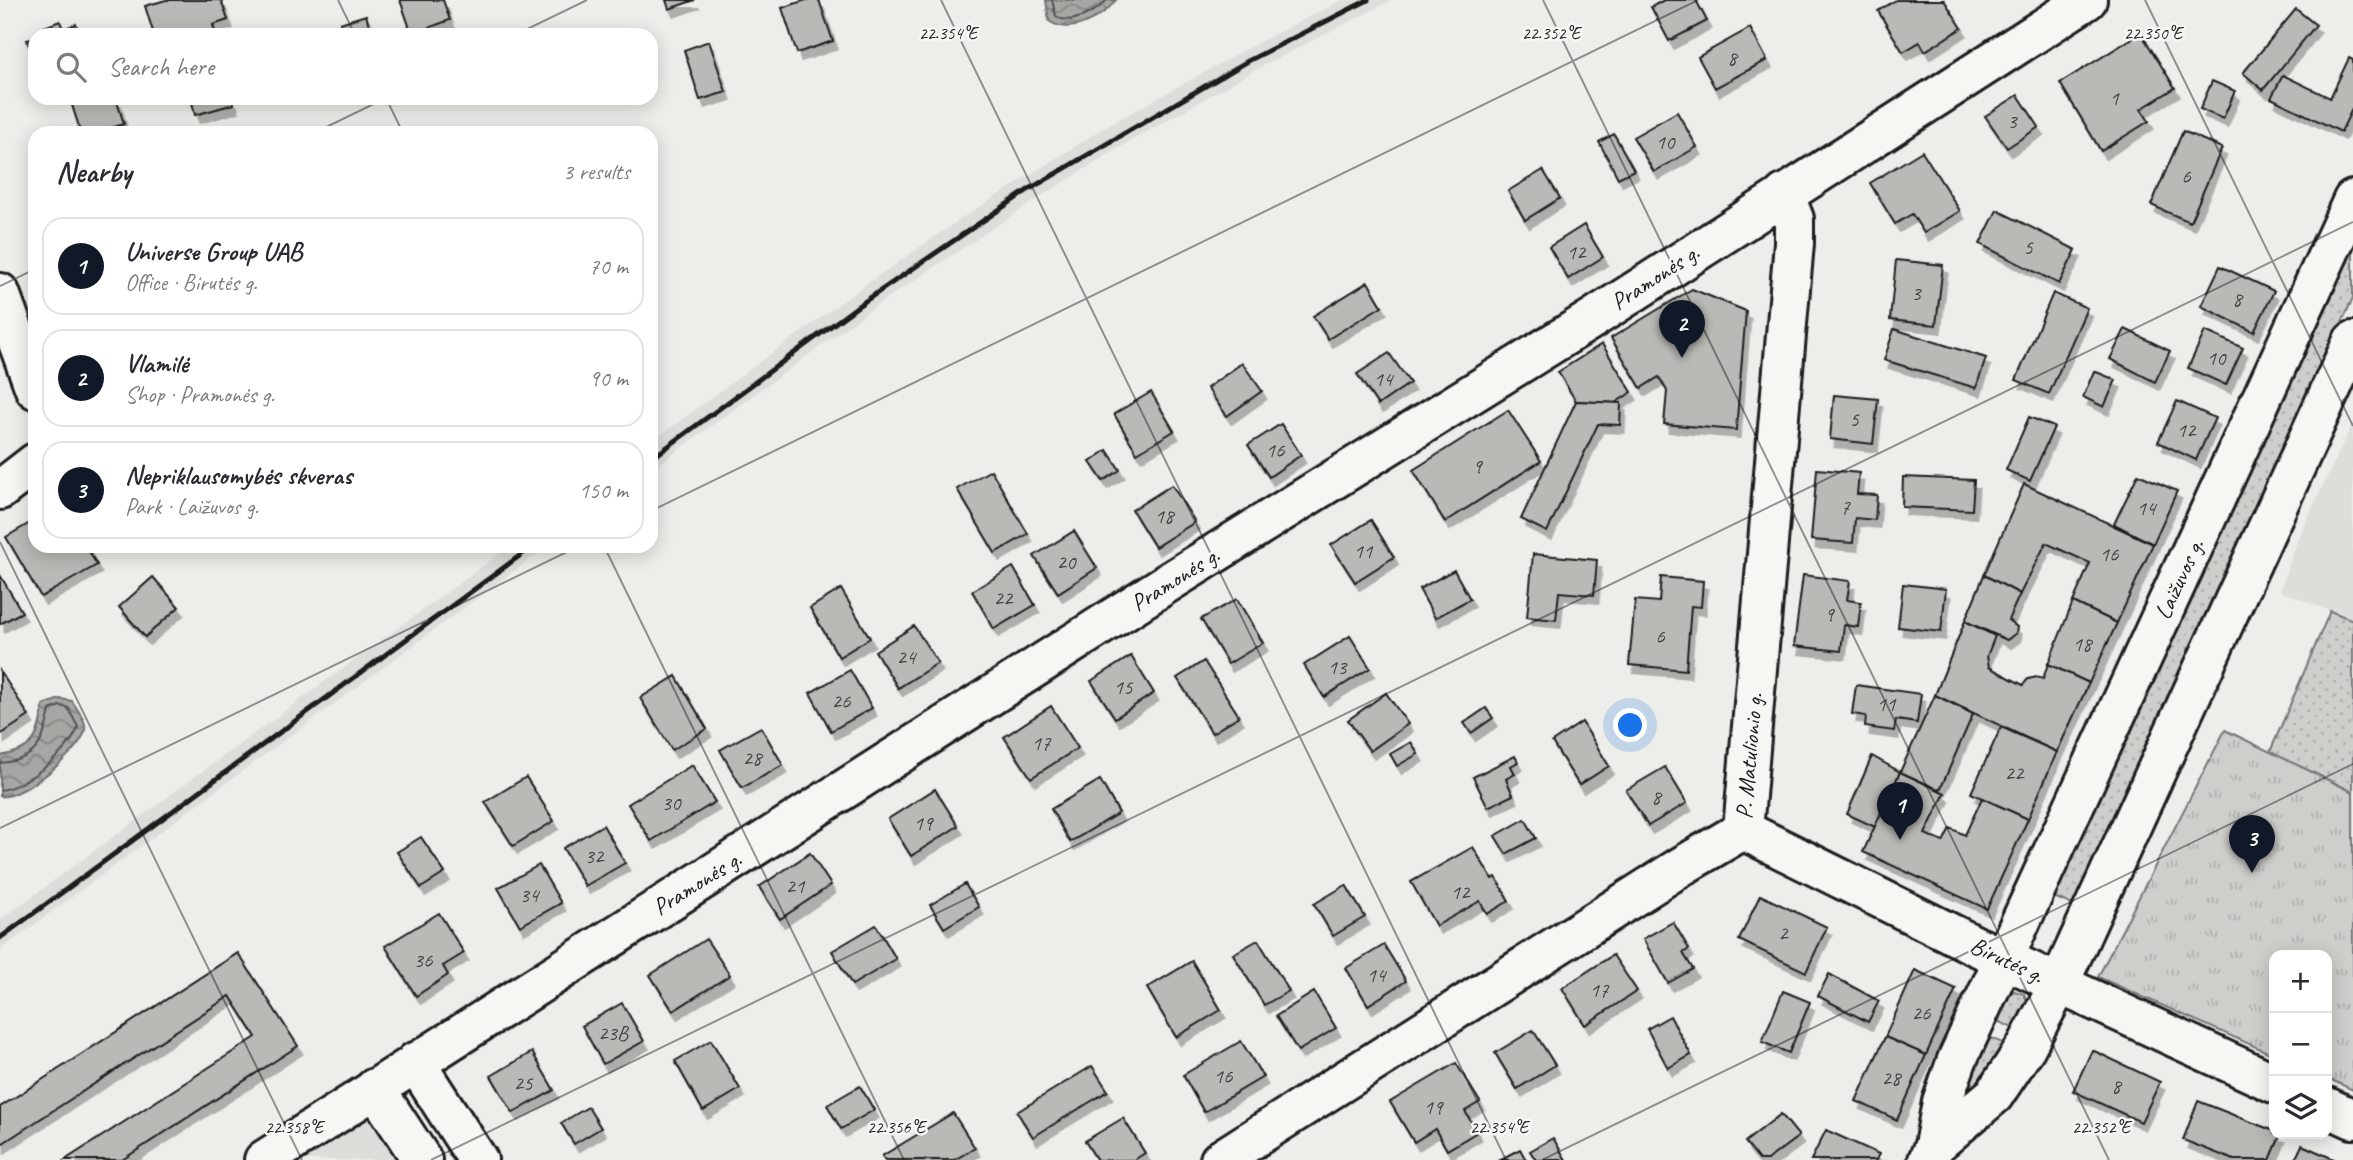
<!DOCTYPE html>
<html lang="en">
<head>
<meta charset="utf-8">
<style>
  :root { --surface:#fff; --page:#f2f2f3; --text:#2b2b33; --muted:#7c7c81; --line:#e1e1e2; --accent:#111827 }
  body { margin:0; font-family:Caveat,sans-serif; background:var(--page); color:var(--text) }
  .controls { position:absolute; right:21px; bottom:21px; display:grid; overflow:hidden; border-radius:14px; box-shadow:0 4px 18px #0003 }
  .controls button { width:63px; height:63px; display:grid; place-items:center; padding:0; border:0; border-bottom:2px solid var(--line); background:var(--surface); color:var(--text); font:35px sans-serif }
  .you { position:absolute; left:1631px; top:726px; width:24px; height:24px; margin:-18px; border:5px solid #fff; border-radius:50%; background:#1a73e8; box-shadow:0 0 0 10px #1a73e833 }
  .badge { display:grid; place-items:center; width:46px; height:46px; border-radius:50%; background:var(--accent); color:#fff; font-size:23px; font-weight:700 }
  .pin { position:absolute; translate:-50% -58px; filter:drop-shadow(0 2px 4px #0008) }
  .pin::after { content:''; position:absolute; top:37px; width:24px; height:21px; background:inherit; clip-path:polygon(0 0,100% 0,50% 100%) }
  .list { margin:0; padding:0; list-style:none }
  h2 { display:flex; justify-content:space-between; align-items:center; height:91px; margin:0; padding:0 28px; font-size:30px }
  h2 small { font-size:23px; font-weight:400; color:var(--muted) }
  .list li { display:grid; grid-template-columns:46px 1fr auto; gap:21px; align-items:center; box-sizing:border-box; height:98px; margin:0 14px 14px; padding:0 14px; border:2px solid var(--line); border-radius:21px }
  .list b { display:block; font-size:26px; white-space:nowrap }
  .list p { margin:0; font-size:23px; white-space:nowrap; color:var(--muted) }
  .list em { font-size:23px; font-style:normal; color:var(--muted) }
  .icon { flex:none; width:38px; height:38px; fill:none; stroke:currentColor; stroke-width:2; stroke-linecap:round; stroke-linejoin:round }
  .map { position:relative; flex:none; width:2353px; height:1160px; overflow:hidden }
  .search { position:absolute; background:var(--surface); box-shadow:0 4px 18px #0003; left:28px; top:28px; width:630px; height:77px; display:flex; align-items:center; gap:18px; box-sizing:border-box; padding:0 24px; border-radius:21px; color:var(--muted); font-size:26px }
  .panel { position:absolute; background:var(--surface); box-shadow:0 4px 18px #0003; left:28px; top:126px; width:630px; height:427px; border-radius:21px }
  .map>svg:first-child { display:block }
</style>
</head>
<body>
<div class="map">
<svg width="2353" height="1160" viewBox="0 0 2353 1160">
  <defs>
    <pattern id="grass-dots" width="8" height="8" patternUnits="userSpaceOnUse" patternTransform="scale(1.75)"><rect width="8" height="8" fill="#cececb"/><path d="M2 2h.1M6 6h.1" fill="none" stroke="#b0b0ae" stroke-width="1.8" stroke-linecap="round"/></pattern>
    <pattern id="park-tufts" width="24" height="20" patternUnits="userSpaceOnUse" patternTransform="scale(1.75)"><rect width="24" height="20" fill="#cececb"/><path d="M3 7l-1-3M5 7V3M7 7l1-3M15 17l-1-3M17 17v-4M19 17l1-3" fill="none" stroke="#b0b0ae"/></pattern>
    <pattern id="water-waves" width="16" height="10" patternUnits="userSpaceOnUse" patternTransform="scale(1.75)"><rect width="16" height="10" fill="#a6a6a3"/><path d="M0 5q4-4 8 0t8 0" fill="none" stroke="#868684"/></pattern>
    <filter id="shadow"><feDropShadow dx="4.5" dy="8" stdDeviation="0" flood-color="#0004"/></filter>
  </defs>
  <rect width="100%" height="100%" fill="#edede9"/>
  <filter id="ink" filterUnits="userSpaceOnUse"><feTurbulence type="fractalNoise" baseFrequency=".0143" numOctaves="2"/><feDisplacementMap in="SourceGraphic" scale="14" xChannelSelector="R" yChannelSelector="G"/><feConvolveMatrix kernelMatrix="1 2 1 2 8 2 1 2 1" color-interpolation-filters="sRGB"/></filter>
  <g filter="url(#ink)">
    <g fill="#ddddda">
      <path d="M1342,0h50l-139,71 -138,79 -84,53 -157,104 -223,163v-28l210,-154 101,-70 142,-90 140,-78z"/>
      <path d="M2353,422v198l-73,-29 18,-53z"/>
      <path d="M510,546h38l-548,404v-30z"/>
      <path d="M364,1114l12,3 36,43h-125z"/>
    </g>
    <g fill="url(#grass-dots)" stroke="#757574" stroke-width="2">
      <path d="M2353,235v63l-278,608 -24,-10z"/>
      <path d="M2330,611l23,9v172l-83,-40z"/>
      <path d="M2014,991l10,3 4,9 -11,27 -22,-10 10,-23z"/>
      <path d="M1987,1036l22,10 -51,63z"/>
    </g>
    <path fill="url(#park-tufts)" stroke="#757574" stroke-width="2" d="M2225,730l128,62v298l-26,-12v-123h-53v100l-176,-78z"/>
    <g fill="url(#water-waves)" stroke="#6f6f6d" stroke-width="2">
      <path d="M1046,0h70c-14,18 -46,36 -67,21z"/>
      <path d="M60,699l12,2c5,9 15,19 13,30 -5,21 -64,69 -85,65v-40c34,-6 39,-18 43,-51z"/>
    </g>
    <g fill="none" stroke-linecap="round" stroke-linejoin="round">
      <g stroke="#535352" stroke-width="2">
        <path d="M1052,0l4,16c14,11 41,-5 51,-16"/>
        <path d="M0,763c38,-3 43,-21 50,-53l10,-4 8,2 10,19c-7,24 -54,61 -78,63"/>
      </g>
    </g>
    <g fill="#b9b9b6" stroke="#1c1c1c" stroke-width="2" filter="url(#shadow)">
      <path d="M166,0h55l7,20 -15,5 3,10h-62l-9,-29z"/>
      <path d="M400,0h43l7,20 -38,14z"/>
      <path d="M666,0h29l-26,9z"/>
      <path d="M806,0h13l14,41 -36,12 -15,-45z"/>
      <path d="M1664,0h32l11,21 -38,20 -18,-34z"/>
      <path d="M1896,0h48l18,28 -37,23 -5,-9 -17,10 -25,-41z"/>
      <path d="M2296,9l20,16 -53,65 -20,-17z"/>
      <path d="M366,15l6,20h-29l-3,-12z"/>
      <path d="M60,21l3,8 13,-5 4,11h-37l3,-1 -2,-7z"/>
      <path d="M1750,28l17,32 -52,28 -17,-31z"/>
      <path d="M2141,33l34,55 -34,21 8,12 -48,30 -41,-68z"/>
      <path d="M35,38v27l-8,-25z"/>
      <path d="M709,41l17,51 -26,8 -16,-50z"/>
      <path d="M2349,58l4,2v47l-12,25 -70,-34 12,-23 47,23z"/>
      <path d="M2212,81l23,10 -12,28 -23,-10z"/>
      <path d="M2018,95l21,32 -32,21 -22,-32z"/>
      <path d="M75,98h41l8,26 -30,9h-13l-11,-34z"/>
      <path d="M191,98h41l2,6 -39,11z"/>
      <path d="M1677,112l20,35 -43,25 -21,-35z"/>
      <path d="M2183,131l39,17 -32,74 -39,-17z"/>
      <path d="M1614,134l20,36 -16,8 -19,-36z"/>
      <path d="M1922,151l38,60 -36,22 -12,-19 -17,10 -25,-41z"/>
      <path d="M1543,170l17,28 -35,22 -17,-29z"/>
      <path d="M1997,210l79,40 -17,34 -79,-40z"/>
      <path d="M1584,225l19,32 -35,22 -19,-32z"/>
      <path d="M1896,260l47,5 -7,60 -46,-5z"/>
      <path d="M2220,266l54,25 -20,41 -53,-26z"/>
      <path d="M1368,282l14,24 -54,33 -15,-23z"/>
      <path d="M1692,289l54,22 -10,119 -72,-6 3,-33 -8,-14 -18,11 -30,-50z"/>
      <path d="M2053,293l34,15 -38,86 -33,-14z"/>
      <path d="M1894,329l92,29 -10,30 -92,-28z"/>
      <path d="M2125,329l45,22 -15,31 -45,-23z"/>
      <path d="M2205,331l38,17 -17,37 -38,-17z"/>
      <path d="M1602,344l30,48 -17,11 -39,-2 -18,-29z"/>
      <path d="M1389,353l21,30 -32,22 -21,-31z"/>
      <path d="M1242,363l20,28 -35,25 -20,-28z"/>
      <path d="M2094,371l22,9 -12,27 -21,-10z"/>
      <path d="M1151,392l23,39 -37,22 -23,-39z"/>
      <path d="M1834,395l44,4 -5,45 -43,-5z"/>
      <path d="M1576,401l45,2 -1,22 -22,-1 -51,108 -26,-13z"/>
      <path d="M2177,401l38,17 -19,42 -38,-18z"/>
      <path d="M1508,410l33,51 -96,61 -32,-52z"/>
      <path d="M2029,417l25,10 -24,54 -24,-11z"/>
      <path d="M1281,424l20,31 -32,22 -21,-32z"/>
      <path d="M1107,450l13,20 -17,11 -13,-19z"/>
      <path d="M1817,469l42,4 -2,21 20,1 -2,25 -20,-2 -2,25 -42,-3z"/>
      <path d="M991,470l37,64 -33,19 -38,-64z"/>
      <path d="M2138,474l39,17 -24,53 -39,-20z"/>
      <path d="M1903,477l71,3 -2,30 -70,-3z"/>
      <path d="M2024,484l129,60 -36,79 -44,-21 17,-39 -44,-20 -26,51 -36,-19z"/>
      <path d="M1172,485l23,37 -40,25 -23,-37z"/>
      <path d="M35,520v26h51l11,19 -56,32 -35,-60z"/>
      <path d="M1371,520l23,37 -39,25 -24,-37z"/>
      <path d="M1074,531l23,37 -39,25 -24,-37z"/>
      <path d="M1533,554l64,6 -3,35 -35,-3 -3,28 -29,-3z"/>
      <path d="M1013,567l22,38 -41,24 -22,-38z"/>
      <path d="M1454,570l16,29 -35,19 -16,-29z"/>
      <path d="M0,575l22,37 -22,12z"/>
      <path d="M1803,575l47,6 -3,19 14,2 -3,25 -14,-2 -3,26 -47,-5z"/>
      <path d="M1984,575l36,19 -12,26 9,7 -1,6 -9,7 -42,-19z"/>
      <path d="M153,577l26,30 -34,30 -26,-30z"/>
      <path d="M1661,577l42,4 -2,26 -10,-1 -5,64 -57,-5 6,-65 24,2z"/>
      <path d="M1903,584l43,5 -5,43 -43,-5z"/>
      <path d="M841,589l29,49 -31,19 -29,-49z"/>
      <path d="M1237,599l26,44 -35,21 -27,-45z"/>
      <path d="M2073,602l44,21 -28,60 -41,-19z"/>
      <path d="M1965,621l30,15 -8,20 2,11 34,18 5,-6 9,-2 6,2 5,-15 41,19 -32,69 -122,-57z"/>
      <path d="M914,626l24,37 -40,25 -23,-37z"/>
      <path d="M1350,636l20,32 -46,29 -20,-32z"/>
      <path d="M1131,656l23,37 -39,25 -24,-37z"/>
      <path d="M1204,661l35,55 -27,17 -35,-55z"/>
      <path d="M850,670l22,38 -41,23 -21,-38z"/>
      <path d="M0,671l29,45 -29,19z"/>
      <path d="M676,676l31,53 -35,21 -32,-52z"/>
      <path d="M1856,685l65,9 -4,29 -21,-3 -2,11 -29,-4 1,-11 -14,-2z"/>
      <path d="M1386,693l22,31 -38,27 -22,-31z"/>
      <path d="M1935,695l38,19 -33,76 -40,-18z"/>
      <path d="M1051,706l27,42 -47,30 -27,-41z"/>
      <path d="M1486,708l7,10 -22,15 -7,-10z"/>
      <path d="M1582,722l27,44 -30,19 -27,-43z"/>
      <path d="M761,727l22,38 -41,23 -22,-38z"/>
      <path d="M2001,727l56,25 -29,67 -57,-26z"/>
      <path d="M1411,742l7,12 -21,12 -7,-12z"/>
      <path d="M1515,756l3,6 -7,4 4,8 -9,5 7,16 -25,12 -15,-30z"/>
      <path d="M1872,756l28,16 -25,55 -28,-13z"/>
      <path d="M692,765l23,37 -64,39 -23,-37z"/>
      <path d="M1665,767l22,36 -39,23 -22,-36z"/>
      <path d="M1900,772l45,21 -20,41 18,8 7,-14 15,7 17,-37 46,21 -41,90 -124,-57z"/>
      <path d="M526,777l28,44 -41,25 -28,-44z"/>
      <path d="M1100,780l19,33 -49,29 -19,-33z"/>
      <path d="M935,789l23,37 -47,30 -23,-37z"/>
      <path d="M1525,819l11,19 -30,16 -11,-18z"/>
      <path d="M603,825l22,38 -40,23 -22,-38z"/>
      <path d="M421,837l24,36 -24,15 -24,-36z"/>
      <path d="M1473,847l19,32 4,-2 13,24 -22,13 -7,-13 -44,25 -25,-44z"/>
      <path d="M810,853l21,32 -51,34 -21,-32z"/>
      <path d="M539,865l22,38 -41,23 -22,-38z"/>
      <path d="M965,884l14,23 -35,21 -14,-23z"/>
      <path d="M1346,885l19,32 -32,19 -19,-32z"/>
      <path d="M1760,895l67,32 -21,45 -67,-32z"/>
      <path d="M439,913l25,40 -21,13 5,9 -32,21 -31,-50z"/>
      <path d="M1673,922l16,27 -6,4 10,16 -25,14 -25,-44z"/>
      <path d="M876,925l20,34 -44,26 -20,-34z"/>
      <path d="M706,939l24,36 -57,36 -23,-36z"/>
      <path d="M1258,940l31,51 -25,14 -31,-51z"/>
      <path d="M1384,945l22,36 -38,24 -22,-37z"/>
      <path d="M238,953l60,93 -176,114h-57l191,-123 -26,-41 -230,149v-38z"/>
      <path d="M1613,955l24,36 -52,34 -23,-37z"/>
      <path d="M1192,961l29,49 -45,27 -29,-49z"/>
      <path d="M1915,970l41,19 -30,66 -41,-18z"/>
      <path d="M1829,974l50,27 -11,21 -50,-26z"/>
      <path d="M1783,991l27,11 -21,51 -27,-11z"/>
      <path d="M1314,992l22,36 -38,23 -22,-35z"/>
      <path d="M622,1003l22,38 -41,23 -21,-38z"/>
      <path d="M1670,1016l21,39 -23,13 -21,-39z"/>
      <path d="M1533,1030l22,35 -38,24 -22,-36z"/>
      <path d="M1885,1037l41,18 -29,65 -41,-19z"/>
      <path d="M711,1040l29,49 -37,22 -28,-50z"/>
      <path d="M1241,1041l22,36 -59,35 -21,-37z"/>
      <path d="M2092,1050l68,32 -19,40 -68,-31z"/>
      <path d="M532,1052l22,38 -41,23 -22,-37z"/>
      <path d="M1456,1063l24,39 -15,9 12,21 -30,18 -12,-21 -21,13 -24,-40z"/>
      <path d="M1092,1066l16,25 -75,46 -16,-25z"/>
      <path d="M860,1086l14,24 -33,19 -14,-24z"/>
      <path d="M2198,1101l76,30v3h7l-11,26h-36l-51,-20z"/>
      <path d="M588,1107l13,21 -27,16 -13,-21z"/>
      <path d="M953,1113l22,35 -21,12h-69l-3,-4z"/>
      <path d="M1781,1114l18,22 -32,24h-8l-14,-18z"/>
      <path d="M1123,1118l22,35 -11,7h-37l-12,-19z"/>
      <path d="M1826,1130l53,24 -3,6h-65z"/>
      <path d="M1553,1138l13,22h-30l-6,-9z"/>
      <path d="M2302,1145l34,15h-41z"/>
      <path d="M1520,1149l6,11h-27z"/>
    </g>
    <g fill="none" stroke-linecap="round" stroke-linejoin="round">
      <defs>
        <g id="minor">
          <path d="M0,293l35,96"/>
          <path d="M0,490l35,-27"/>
          <path d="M1743,830l231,115 300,138"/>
          <path d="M415,1062l63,98"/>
          <path d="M375,1088l47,72"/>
          <path d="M2327,1107l26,12"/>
          <path d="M264,1160l905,-578 423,-263 495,-319"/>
          <path d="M1220,1160l462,-294 61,-36 51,-587v-24l-10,-25"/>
        </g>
        <g id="major">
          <path d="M1934,1146l60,-51 32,-48 33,-63 294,-643"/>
          <path d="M1928,1160l6,-14 8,-44 15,-42 396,-860"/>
        </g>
      </defs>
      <use href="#minor" stroke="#1c1c1c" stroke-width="44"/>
      <use href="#major" stroke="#1c1c1c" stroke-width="44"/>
      <use href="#minor" stroke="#f6f6f2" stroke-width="38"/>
      <use href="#major" stroke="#f6f6f2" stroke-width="38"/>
      <g stroke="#1c1c1c" stroke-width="5">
        <path d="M651,459l207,-153 170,-116 220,-129 120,-61"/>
        <path d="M0,938l533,-392"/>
      </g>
    </g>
  </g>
  <path fill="none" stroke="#1c1c1c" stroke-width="2" stroke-opacity="0.45" d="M338,0l17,35M941,0l565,1160M1543,0l566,1160M2145,0l208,426M515,35l72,-35M386,98l17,35M314,133l72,-35M0,286l35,-17M651,511l1047,-511M0,542l302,618M604,546l300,614M0,828l579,-282M431,1160l1922,-938M1542,1160l811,-396"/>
  <g text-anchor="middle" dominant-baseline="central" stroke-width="5" stroke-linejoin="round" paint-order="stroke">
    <g font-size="21" fill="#434342">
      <text x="1732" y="58">8</text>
      <text x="2114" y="98">1</text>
      <text x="2012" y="121">3</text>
      <text x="1665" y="142">10</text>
      <text x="2186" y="176">6</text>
      <text x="2028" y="247">5</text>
      <text x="1576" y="252">12</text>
      <text x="1916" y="293">3</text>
      <text x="2237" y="299">8</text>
      <text x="2216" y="358">10</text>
      <text x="1383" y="379">14</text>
      <text x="1854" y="419">5</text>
      <text x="2186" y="430">12</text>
      <text x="1275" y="450">16</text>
      <text x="1477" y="466">9</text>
      <text x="1845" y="507">7</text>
      <text x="2146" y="508">14</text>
      <text x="1164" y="516">18</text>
      <text x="1363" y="551">11</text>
      <text x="2109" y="554">16</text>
      <text x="1066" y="562">20</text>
      <text x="1003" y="598">22</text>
      <text x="1829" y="614">9</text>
      <text x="1660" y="636">6</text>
      <text x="2082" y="644">18</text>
      <text x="906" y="657">24</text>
      <text x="1337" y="667">13</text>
      <text x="1123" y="687">15</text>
      <text x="841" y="701">26</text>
      <text x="1886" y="704">11</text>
      <text x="1041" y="743">17</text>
      <text x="752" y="758">28</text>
      <text x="2014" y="773">22</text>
      <text x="1656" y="797">8</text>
      <text x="671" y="803">30</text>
      <text x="923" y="823">19</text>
      <text x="594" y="856">32</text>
      <text x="795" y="886">21</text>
      <text x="1460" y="892">12</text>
      <text x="529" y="895">34</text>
      <text x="1783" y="933">2</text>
      <text x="423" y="960">36</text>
      <text x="1376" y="975">14</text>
      <text x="1599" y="990">17</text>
      <text x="1921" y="1013">26</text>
      <text x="613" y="1033">23B</text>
      <text x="1223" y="1076">16</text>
      <text x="1891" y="1078">28</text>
      <text x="523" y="1083">25</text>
      <text x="2116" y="1086">8</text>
      <text x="1433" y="1107">19</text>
    </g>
    <g font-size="24" fill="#1c1c1c" stroke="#f6f6f2">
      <text transform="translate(1655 277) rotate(-33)">Pramonės g.</text>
      <text transform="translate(1175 579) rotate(-32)">Pramonės g.</text>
      <text transform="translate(2179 579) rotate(-65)">Laižuvos g.</text>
      <text transform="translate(1749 756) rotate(-85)">P. Matulionio g.</text>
      <text transform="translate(697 883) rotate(-32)">Pramonės g.</text>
      <text transform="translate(2007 960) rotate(25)">Birutės g.</text>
    </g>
  </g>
  <g font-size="18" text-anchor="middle" fill="#1c1c1c" stroke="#f6f6f2" stroke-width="5" stroke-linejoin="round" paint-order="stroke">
    <text x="1551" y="39">22.352°E</text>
    <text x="948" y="39">22.354°E</text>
    <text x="2153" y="39">22.350°E</text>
    <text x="294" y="1133">22.358°E</text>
    <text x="896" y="1133">22.356°E</text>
    <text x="1499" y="1133">22.354°E</text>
    <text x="2101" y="1133">22.352°E</text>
  </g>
</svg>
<div class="controls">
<button>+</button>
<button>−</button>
<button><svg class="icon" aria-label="layers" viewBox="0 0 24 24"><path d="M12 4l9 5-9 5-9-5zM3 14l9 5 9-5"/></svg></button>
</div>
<div class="you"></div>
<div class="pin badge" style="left:1900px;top:840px">1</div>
<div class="pin badge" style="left:1682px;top:358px">2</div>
<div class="pin badge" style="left:2252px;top:873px">3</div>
<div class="search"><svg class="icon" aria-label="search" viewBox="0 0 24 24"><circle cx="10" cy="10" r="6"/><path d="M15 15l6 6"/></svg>Search here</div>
<section class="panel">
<h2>Nearby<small>3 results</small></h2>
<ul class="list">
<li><span class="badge">1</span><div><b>Universe Group UAB</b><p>Office · Birutės g.</p></div><em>70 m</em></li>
<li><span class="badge">2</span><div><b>Vlamilė</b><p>Shop · Pramonės g.</p></div><em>90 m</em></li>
<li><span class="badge">3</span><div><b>Nepriklausomybės skveras</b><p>Park · Laižuvos g.</p></div><em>150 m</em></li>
</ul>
</section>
</div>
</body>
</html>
